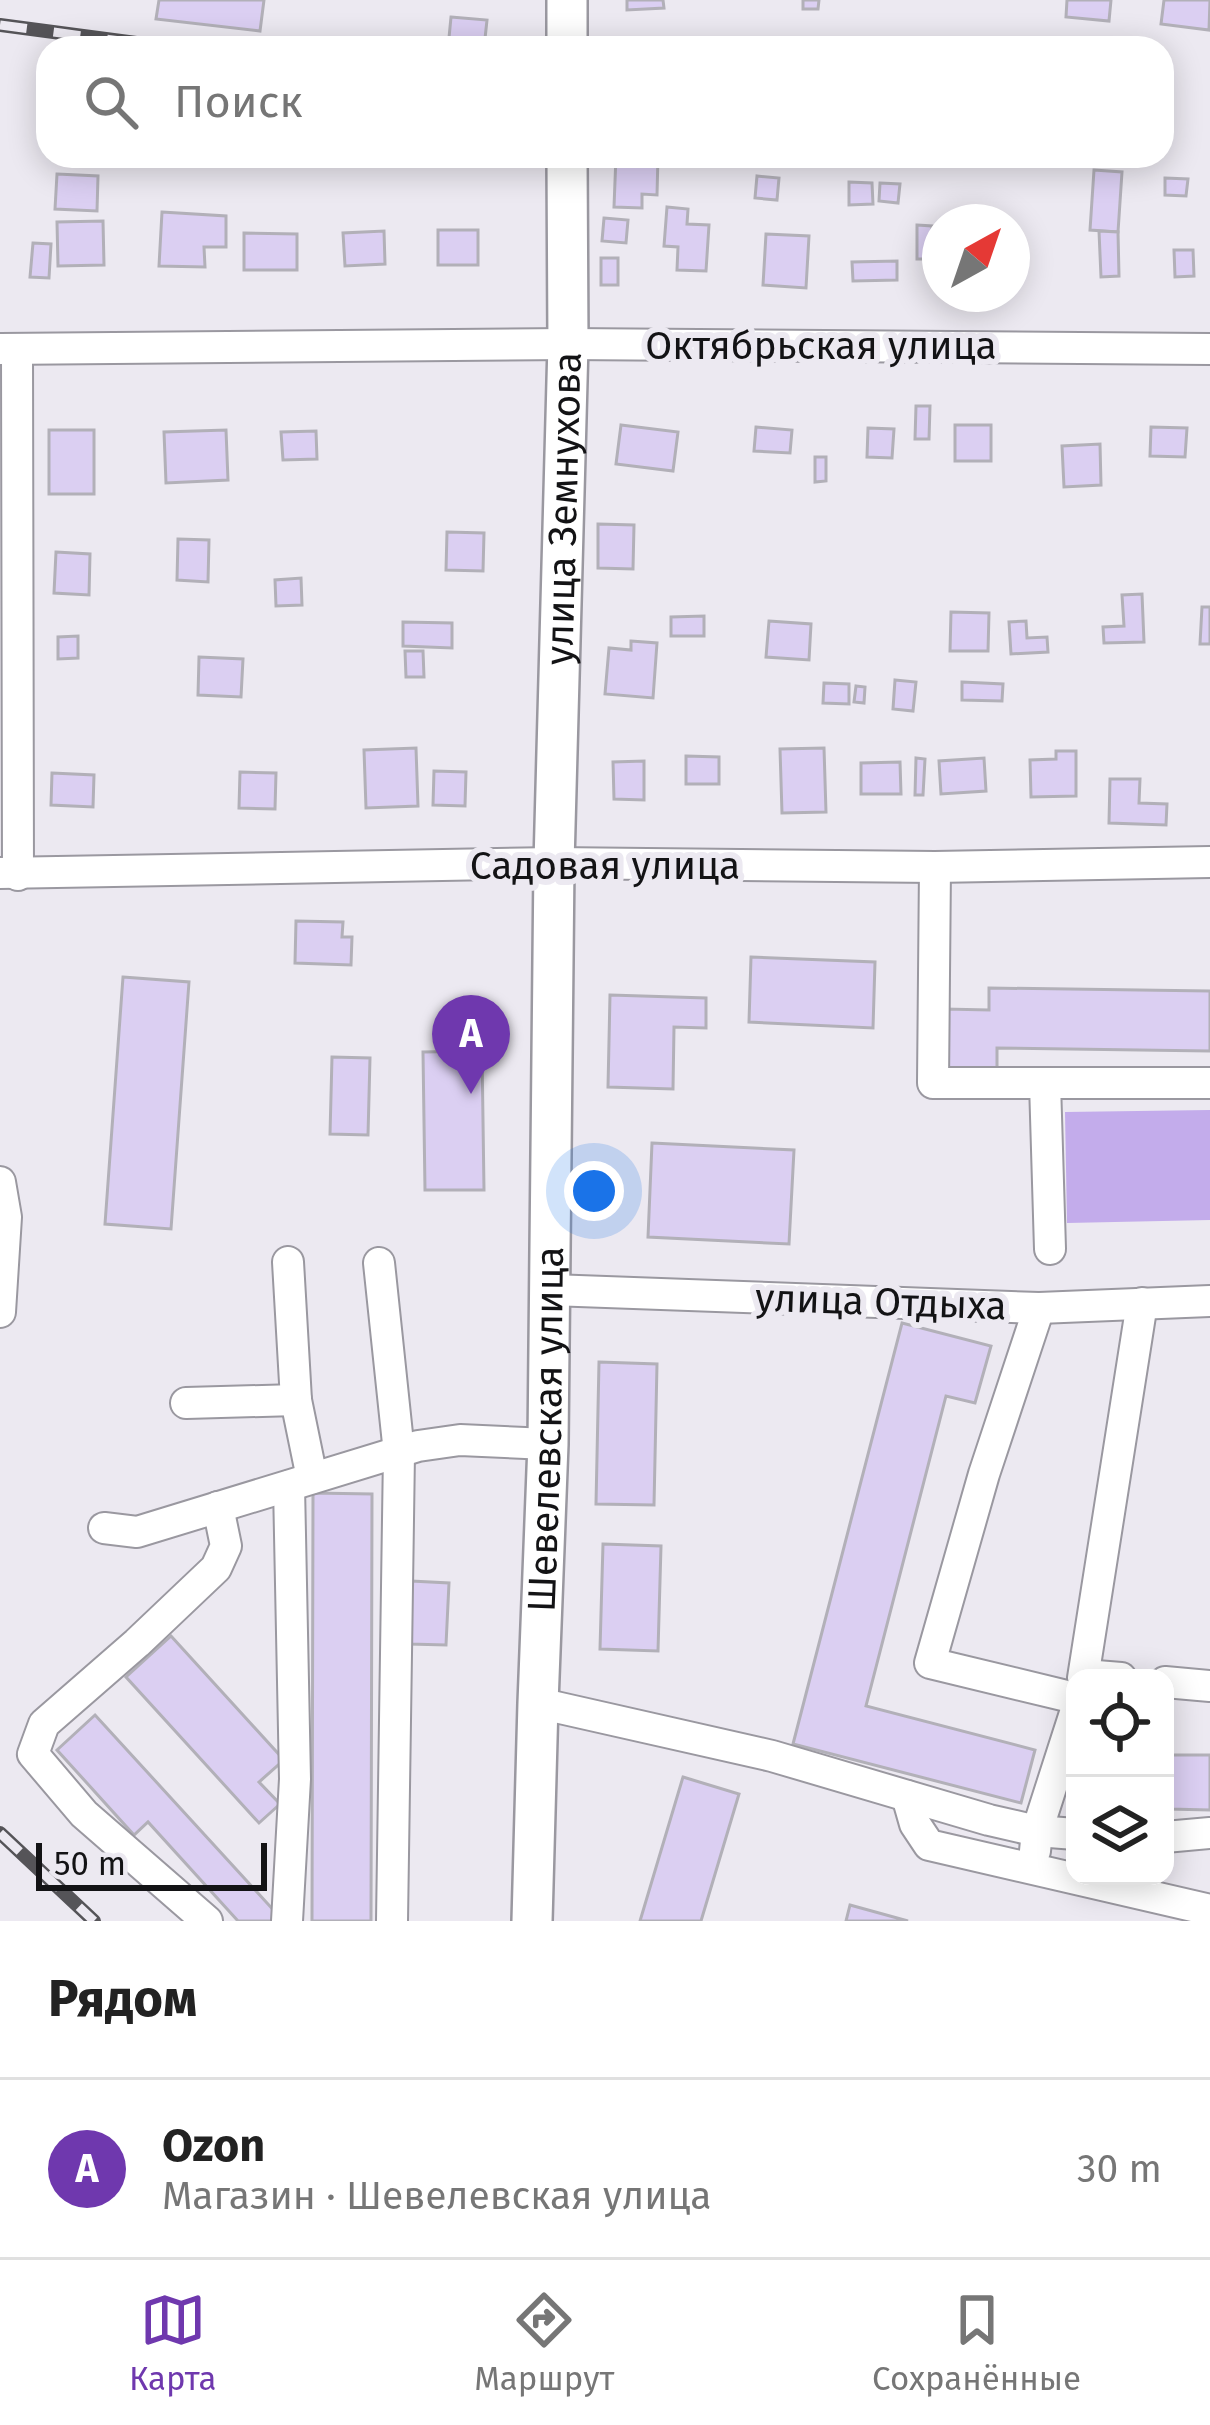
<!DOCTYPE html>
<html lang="ru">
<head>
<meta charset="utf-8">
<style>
  :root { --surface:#fff; --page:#f2f2f2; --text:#222; --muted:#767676; --line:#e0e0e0; --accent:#6f38ae }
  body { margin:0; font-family:"Fira Sans",sans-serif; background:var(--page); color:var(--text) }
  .controls { position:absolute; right:36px; bottom:36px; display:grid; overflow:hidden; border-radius:24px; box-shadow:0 6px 30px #0003 }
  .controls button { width:108px; height:108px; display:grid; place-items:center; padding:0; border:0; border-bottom:3px solid var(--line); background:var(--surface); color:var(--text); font:60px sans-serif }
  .compass { position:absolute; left:922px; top:204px; width:108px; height:108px; border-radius:50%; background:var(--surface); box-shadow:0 6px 30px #0003; rotate:40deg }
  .scale { position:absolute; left:36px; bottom:30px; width:231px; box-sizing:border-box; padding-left:12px; border:6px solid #131315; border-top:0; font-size:33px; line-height:42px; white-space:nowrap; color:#131315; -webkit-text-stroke:9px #ece9f1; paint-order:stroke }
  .you { position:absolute; left:594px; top:1191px; width:42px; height:42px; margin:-30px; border:9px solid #fff; border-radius:50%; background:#1a73e8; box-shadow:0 0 0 18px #1a73e833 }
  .badge { display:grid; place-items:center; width:78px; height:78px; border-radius:50%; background:var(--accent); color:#fff; font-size:39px; font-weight:700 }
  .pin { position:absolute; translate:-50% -99px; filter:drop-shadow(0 3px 6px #0008) }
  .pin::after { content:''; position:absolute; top:63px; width:42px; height:36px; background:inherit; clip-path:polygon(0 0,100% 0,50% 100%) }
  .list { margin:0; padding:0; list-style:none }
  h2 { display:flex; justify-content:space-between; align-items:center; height:156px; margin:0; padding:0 48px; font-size:51px }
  h2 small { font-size:39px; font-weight:400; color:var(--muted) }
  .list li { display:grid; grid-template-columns:78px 1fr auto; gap:36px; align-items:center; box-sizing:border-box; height:180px; padding:0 48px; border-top:3px solid var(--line) }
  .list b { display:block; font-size:45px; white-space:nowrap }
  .list p { margin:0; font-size:39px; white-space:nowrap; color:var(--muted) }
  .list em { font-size:39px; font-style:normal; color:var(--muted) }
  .icon { flex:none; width:66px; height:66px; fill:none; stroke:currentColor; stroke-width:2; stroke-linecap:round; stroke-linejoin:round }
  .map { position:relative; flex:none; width:1210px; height:1921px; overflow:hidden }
  .search { position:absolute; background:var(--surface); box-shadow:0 6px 30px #0003; left:36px; right:36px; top:36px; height:132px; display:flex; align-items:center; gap:30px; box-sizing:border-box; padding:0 42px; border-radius:36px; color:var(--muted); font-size:45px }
  .sheet { height:336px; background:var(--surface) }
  nav { display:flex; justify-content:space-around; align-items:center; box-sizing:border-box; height:168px; border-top:3px solid var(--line); background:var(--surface); font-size:33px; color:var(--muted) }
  nav a { display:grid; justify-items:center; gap:6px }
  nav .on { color:var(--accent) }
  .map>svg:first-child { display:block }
</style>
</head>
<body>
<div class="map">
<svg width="1210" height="1921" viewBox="0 0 1210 1921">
  <rect width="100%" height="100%" fill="#ece9f1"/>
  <path fill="#c3aceb" d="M1210,1110v110l-143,3 -2,-111z"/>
  <g fill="#dbcff2" stroke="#b2b0b8" stroke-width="3">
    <path d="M159,0h105l-4,31 -104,-12z"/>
    <path d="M627,0h36l1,8 -37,2z"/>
    <path d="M803,0h16l-1,9h-15z"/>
    <path d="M1067,0h44l-2,21 -43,-4z"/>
    <path d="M1164,0h46l-1,30 -48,-6z"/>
    <path d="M451,17l36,3 -3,28h-36z"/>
    <path d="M616,156h42l-1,39 -15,-1v14l-28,-1z"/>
    <path d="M1094,170l28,2 -4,60 -28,-2z"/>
    <path d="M57,174l41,2 -1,35 -42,-2z"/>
    <path d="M757,176l22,2 -2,22 -22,-2z"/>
    <path d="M1165,178l23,1 -2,17 -21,-1z"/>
    <path d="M849,182l23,1 1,21 -24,1z"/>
    <path d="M880,183l20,1 -2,19 -19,-2z"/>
    <path d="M667,207l21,2 -1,15 22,1 -3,46 -29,-1 1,-23 -14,-1z"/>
    <path d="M162,212l64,4v31h-22l1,20 -46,-1z"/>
    <path d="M604,218l24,2 -2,23 -24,-2z"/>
    <path d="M103,221l1,44 -46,1 -1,-44z"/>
    <path d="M917,225l15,1v33h-15z"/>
    <rect x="438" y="230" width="40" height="35"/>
    <path d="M384,231l1,33 -40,2 -2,-33z"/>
    <path d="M1099,231l19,1 1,44 -18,1z"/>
    <path d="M244,233l53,1v36h-53z"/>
    <path d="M766,234l43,2 -3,52 -43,-3z"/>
    <path d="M33,243l18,1 -2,34 -19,-1z"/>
    <path d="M1174,250h19l1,26 -19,1z"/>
    <rect x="601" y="258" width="17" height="27"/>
    <path d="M897,261v19l-44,1 -1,-19z"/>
    <path d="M916,406h14l-1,33h-14z"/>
    <path d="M621,425l57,7 -5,39 -57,-7z"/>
    <rect x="955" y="425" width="36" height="36"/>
    <path d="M756,427l36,3 -2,23 -36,-2z"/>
    <path d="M1151,427l36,1 -2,29 -35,-1z"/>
    <path d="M868,428l26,1 -2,29 -25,-1z"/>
    <rect x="49" y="430" width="45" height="64"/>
    <path d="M226,430l2,50 -62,3 -2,-51z"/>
    <path d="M316,431l1,28 -34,1 -2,-28z"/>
    <path d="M1100,444l1,41 -37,2 -2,-41z"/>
    <path d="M815,457h11v24l-11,1z"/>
    <path d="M598,524l36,1 -1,44 -35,-1z"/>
    <path d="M447,532l37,1 -1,38 -37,-1z"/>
    <path d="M178,539l31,1 -1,42 -31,-2z"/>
    <path d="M56,552l34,2 -1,41 -35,-2z"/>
    <path d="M301,578l1,27 -26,1 -1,-26z"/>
    <path d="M1142,594l2,48 -40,1 -1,-16 21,-1 -2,-31z"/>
    <path d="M1202,607h8v37h-10z"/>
    <path d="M951,612l38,1 -1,38h-38z"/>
    <path d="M704,616v20h-33v-19z"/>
    <path d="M769,621l42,3 -2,36 -43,-3z"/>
    <path d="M1026,621l1,17 20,-1 1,15 -37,2 -2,-32z"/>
    <path d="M403,622l49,1v25l-49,-2z"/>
    <path d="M78,636v22l-20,1v-22z"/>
    <path d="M631,641l26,2 -4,55 -48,-4 4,-46 22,2z"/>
    <path d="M405,651h18l1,26h-18z"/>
    <path d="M199,657l44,2 -2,38 -43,-2z"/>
    <path d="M895,680l21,2 -3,29 -20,-2z"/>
    <path d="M962,682l41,2 -1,17 -40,-1z"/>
    <path d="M824,683l25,1v20l-26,-1z"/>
    <path d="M856,686l9,1 -1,16 -10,-1z"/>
    <path d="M416,748l2,58 -52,2 -2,-58z"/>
    <path d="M824,748l2,64 -44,1 -2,-64z"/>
    <path d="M1056,751h20v45l-45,1 -1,-37 26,-1z"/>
    <path d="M686,756l33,1v27h-33z"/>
    <path d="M916,758l9,1 -2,36h-8z"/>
    <path d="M984,758l2,33 -45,3 -2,-33z"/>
    <path d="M644,761v39l-30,-1 -1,-37z"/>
    <path d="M900,762l1,32h-40v-31z"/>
    <path d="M434,771l32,1 -1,34 -32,-1z"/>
    <path d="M240,772l36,1 -1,36 -36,-1z"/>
    <path d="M52,773l42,2 -1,32 -42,-2z"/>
    <path d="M1110,779h30l-1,24 28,1 -1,21 -57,-2z"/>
    <path d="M296,921l47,1 -1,15h10l-1,28 -56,-2z"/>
    <path d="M751,957l124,5 -2,66 -124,-6z"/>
    <path d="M123,977l66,5 -18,247 -66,-5z"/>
    <path d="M989,988l221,3v60l-213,-3v21l-52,-1v-59l44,1z"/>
    <path d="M610,995l96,3v30l-32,-1 -1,62 -65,-2z"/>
    <path d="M482,1051l2,139h-59l-2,-138z"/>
    <path d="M332,1057l38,1 -2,77 -38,-1z"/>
    <path d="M652,1143l142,7 -5,94 -141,-7z"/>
    <path d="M902,1323l89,23 -16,57 -29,-7 -80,310 169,44 -14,53 -228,-59z"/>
    <path d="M599,1362l58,2 -3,141 -58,-1z"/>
    <path d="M313,1493l59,1 -1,427h-59z"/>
    <path d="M603,1544l58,2 -3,105 -58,-2z"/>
    <path d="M411,1581l38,2 -3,62 -37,-1z"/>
    <path d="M171,1636l113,124 -25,22 21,22 -21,19 -133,-146z"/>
    <path d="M95,1715l183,200 -7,6h-33l-90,-99 -14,13 -77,-85z"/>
    <path d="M1170,1755h40v55l-41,-1z"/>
    <path d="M683,1777l56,17 -38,127h-61z"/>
    <path d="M850,1905l58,16h-62z"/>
  </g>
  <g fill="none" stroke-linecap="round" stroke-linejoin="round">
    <defs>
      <g id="minor">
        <path d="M0,349l568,-5 642,5"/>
        <path d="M17,350l1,525"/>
        <path d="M935,867l-2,216h277"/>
        <path d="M0,873l554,-10 381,4 275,-5"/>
        <path d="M1045,1083l5,166"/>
        <path d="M0,1182l6,35 -6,95"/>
        <path d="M288,1262l8,138 16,78"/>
        <path d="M379,1263l20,190 -7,468"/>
        <path d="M551,1290l488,18 171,-7"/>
        <path d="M1039,1308l-55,166 -54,189 145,35"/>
        <path d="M186,1403l110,-3"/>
        <path d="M104,1528l33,4 281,-86 42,-6 88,4"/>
        <path d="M1084,1675l37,3"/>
        <path d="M1083,1678l59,-375"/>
        <path d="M1165,1682l45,4"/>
        <path d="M538,1703l234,53 217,64 48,11 38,3"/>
        <path d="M907,1796l8,28 14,21 281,65"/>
        <path d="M1165,1837l45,-4"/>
        <path d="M1035,1851l2,-20 38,-118"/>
        <path d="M207,1921l-123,-107 -51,-60 11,-30 93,-81 79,-75 10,-22 -8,-39"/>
        <path d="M287,1921l8,-142 -6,-293"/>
      </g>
      <g id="major">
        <path d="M567,0v48"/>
        <path id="s1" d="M532,1921l6,-218 10,-259 6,-581 14,-519 -1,-188"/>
      </g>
    </defs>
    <use href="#minor" stroke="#9a98a0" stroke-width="34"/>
    <use href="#major" stroke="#9a98a0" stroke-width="44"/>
    <use href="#minor" stroke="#fff" stroke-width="30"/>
    <use href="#major" stroke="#fff" stroke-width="39"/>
    <defs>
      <g id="rail">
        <path d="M0,25l174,23"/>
        <path d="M0,1833l94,88"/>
      </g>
    </defs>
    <use href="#rail" stroke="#555458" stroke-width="14"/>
    <use href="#rail" stroke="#ece9f1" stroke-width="9" stroke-dasharray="27" stroke-linecap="butt"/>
  </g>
  <g text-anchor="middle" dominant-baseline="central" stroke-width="12" stroke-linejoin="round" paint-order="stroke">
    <g font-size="39" fill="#131315" stroke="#ece9f1">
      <text x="821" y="346">Октябрьская улица</text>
      <text stroke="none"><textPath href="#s1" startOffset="1413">улица Земнухова</textPath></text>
      <text x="605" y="866">Садовая улица</text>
      <text transform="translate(881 1302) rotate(2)">улица Отдыха</text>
      <text stroke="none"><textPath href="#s1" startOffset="492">Шевелевская улица</textPath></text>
    </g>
  </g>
</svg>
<div class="controls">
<button><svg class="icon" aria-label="locate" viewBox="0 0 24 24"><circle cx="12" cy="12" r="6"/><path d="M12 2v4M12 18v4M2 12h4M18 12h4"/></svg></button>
<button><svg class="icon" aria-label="layers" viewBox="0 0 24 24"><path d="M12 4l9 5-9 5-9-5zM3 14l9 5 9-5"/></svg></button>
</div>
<svg class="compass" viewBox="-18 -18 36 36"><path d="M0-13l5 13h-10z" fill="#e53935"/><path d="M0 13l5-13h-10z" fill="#767676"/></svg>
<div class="scale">50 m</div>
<div class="you"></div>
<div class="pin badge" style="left:471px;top:1094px">A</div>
<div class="search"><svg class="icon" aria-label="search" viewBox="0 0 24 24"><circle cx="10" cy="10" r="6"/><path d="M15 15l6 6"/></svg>Поиск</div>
</div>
<section class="sheet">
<h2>Рядом<small></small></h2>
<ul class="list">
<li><span class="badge">A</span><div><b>Ozon</b><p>Магазин · Шевелевская улица</p></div><em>30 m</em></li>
</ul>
</section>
<nav>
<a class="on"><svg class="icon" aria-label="map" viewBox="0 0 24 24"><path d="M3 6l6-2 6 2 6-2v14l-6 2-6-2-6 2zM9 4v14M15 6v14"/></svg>Карта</a>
<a><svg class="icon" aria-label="directions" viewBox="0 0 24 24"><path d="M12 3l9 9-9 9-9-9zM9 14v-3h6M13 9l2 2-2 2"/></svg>Маршрут</a>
<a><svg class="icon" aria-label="saved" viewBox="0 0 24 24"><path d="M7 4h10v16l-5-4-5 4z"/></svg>Сохранённые</a>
</nav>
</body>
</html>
